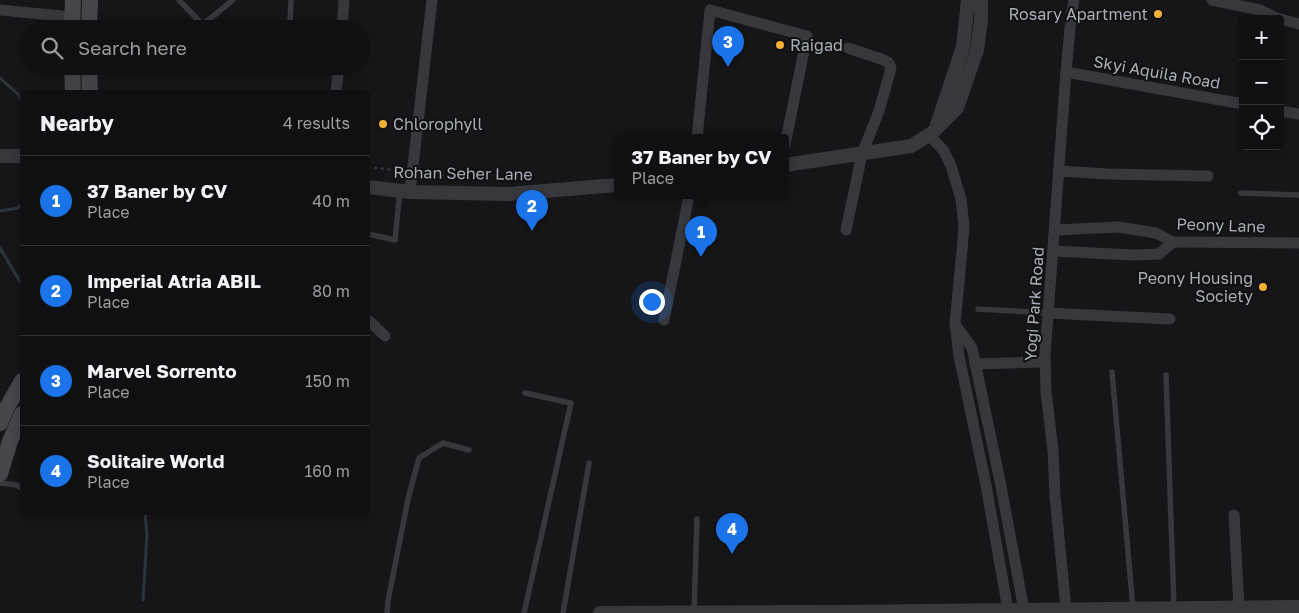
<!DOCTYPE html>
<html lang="en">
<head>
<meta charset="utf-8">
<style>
  :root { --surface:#101012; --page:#1e1e20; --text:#f1f3f6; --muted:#9c9d9f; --line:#303032; --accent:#1a73e8 }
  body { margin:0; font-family:"Golos Text",sans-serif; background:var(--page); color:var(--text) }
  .controls { position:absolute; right:15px; top:15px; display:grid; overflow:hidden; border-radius:5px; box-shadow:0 2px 12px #0003 }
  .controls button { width:45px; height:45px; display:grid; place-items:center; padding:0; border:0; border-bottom:1px solid var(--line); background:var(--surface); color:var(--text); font:25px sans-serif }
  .you { position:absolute; left:651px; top:301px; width:18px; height:18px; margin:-12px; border:4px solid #fff; border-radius:50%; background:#1a73e8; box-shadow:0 0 0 8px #1a73e833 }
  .badge { display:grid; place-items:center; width:32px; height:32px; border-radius:50%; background:var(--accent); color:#fff; font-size:16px; font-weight:700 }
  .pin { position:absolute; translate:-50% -41px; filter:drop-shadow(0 1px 2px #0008) }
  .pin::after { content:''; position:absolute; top:26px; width:18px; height:15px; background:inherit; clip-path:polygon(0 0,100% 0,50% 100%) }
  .popup { position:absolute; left:614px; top:134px; width:175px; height:65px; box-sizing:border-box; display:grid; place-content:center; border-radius:5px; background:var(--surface); filter:drop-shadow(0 1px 4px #0005); font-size:16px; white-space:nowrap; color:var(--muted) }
  .popup b { font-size:19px; color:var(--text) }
  .popup::after { content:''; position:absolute; left:50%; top:100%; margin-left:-10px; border:10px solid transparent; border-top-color:var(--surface) }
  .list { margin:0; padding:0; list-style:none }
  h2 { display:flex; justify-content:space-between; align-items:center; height:65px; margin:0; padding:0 20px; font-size:21px }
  h2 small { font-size:16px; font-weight:400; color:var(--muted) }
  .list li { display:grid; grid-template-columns:32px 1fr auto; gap:15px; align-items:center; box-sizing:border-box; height:90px; padding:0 20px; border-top:1px solid var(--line) }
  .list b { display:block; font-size:19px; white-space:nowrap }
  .list p { margin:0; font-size:16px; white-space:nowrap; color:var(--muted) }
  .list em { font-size:16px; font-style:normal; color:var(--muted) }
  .icon { flex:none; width:28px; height:28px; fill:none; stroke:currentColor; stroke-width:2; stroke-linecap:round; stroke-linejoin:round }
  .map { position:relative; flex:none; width:1299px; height:613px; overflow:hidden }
  .search { position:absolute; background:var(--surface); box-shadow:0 2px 12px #0003; left:20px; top:20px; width:350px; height:55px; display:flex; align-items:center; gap:12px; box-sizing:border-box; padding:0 18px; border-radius:28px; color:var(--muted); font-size:19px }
  .panel { position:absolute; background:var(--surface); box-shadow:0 2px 12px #0003; left:20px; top:90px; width:350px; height:425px; border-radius:5px }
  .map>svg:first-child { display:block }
</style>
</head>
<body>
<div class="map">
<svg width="1299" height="613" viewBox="0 0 1299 613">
  <rect width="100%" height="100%" fill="#161618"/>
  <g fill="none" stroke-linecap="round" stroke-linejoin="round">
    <g stroke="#2c353c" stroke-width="3">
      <path d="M0,78l19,17 3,7"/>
      <path d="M0,211l18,-3 4,-5"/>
      <path d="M0,248l22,37"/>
      <path d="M143,600l4,-65 -2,-23"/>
    </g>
    <g stroke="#3d3f44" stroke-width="2" stroke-dasharray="2.5 4" stroke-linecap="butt">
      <path d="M368,167l34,4"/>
      <path d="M422,173l65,7"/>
    </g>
    <g stroke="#37383d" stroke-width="5.5">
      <path d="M179,0l23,24"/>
      <path d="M197,29l36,-29"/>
      <path d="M289,29l1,-7 1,-22"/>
      <path d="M1241,193l58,2"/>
      <path d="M368,234l27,6 5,-50"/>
      <path d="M978,309l70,4"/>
      <path d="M1112,372l21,236"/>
      <path d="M1166,375l8,233"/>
      <path d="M0,483l16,2 6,3"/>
      <path d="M387,613l1,-12 20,-102 11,-41 24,-15 26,7"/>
      <path d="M524,613l47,-210 -46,-10"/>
      <path d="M563,613l26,-150"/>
      <path d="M694,613l3,-94"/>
    </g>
    <g stroke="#37383d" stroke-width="11">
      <path d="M1212,0l48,10 18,9"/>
      <path d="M0,10l72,7"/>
      <path d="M1280,19l19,5"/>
      <path d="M342,29l2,-29"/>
      <path d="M1066,72l177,32"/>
      <path d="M336,92l3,-26"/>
      <path d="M1280,111l19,3"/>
      <path d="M929,135l15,16 7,15 10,33 3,27 -2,25 -7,73 4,32 27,129 22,125"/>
      <path d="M697,138l13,-128 97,26 -22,109"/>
      <path d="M1058,171l49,3 101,2"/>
      <path d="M410,192l22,-192"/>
      <path d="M846,230l16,-76 17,-43 12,-43 -2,-5 -5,-3 -36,-12"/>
      <path d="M1055,230l63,-3 38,6 17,9 126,1"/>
      <path d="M1053,251l80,4 26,-1 14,-12"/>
      <path d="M1048,313l122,6"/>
      <path d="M368,320l17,16"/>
      <path d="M664,320l25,-124"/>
      <path d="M957,327l15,21 28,133 24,129"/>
      <path d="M975,364l70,-2"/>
      <path d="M1234,515l5,92"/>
      <path d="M1066,609l-11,-113 -2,-45 -7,-60 -1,-36 21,-283 5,-54 3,-18"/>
    </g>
    <g stroke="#37383d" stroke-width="14">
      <path d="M937,125l26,-78 5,-47"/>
      <path d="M0,156h22"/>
      <path d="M785,165l126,-19 21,-13 25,-25 20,-58 4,-30v-20"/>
      <path d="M368,187l42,5 98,2 109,-9"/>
      <path d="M600,613l239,-1 460,-5"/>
    </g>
    <g stroke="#45474d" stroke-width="16">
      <path d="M72,29l1,-29"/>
      <path d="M89,29l1,-29"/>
      <path d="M72,66l1,26"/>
      <path d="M89,66l1,26"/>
      <path d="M0,423l6,-14 16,-28"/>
      <path d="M0,474l10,-33 12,-27"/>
    </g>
  </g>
  <g fill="#f2b134" stroke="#111113" stroke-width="2">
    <circle cx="1158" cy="14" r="5"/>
    <circle cx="780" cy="45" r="5"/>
    <circle cx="383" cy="124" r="5"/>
    <circle cx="1263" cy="287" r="5"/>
  </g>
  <g text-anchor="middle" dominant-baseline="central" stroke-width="4" stroke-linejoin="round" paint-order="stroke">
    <g font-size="16" fill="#a8adb8" stroke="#111113" text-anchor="end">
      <text x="1148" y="14">Rosary Apartment</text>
      <text x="790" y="45" text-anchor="start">Raigad</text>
      <text x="393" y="124" text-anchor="start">Chlorophyll</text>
      <text x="1253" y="278">Peony Housing<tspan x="1253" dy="18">Society</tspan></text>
    </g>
    <g font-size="16" fill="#a8adb8" stroke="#111113">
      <text transform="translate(1157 72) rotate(10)">Skyi Aquila Road</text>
      <text transform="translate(463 173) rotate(1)">Rohan Seher Lane</text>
      <text transform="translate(1221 225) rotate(2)">Peony Lane</text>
      <text transform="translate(1034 304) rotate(-86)">Yogi Park Road</text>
    </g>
  </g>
</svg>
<div class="controls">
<button>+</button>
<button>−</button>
<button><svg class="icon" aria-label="locate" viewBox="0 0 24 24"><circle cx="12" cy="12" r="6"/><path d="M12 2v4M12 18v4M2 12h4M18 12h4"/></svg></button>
</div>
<div class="you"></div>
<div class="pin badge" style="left:701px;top:257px">1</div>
<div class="popup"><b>37 Baner by CV</b>Place</div>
<div class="pin badge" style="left:532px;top:231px">2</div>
<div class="pin badge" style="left:728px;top:67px">3</div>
<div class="pin badge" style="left:732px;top:554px">4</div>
<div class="search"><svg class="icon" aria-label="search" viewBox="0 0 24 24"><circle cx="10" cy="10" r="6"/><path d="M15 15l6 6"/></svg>Search here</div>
<section class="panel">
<h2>Nearby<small>4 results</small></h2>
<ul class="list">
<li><span class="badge">1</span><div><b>37 Baner by CV</b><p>Place</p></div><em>40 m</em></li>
<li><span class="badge">2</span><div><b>Imperial Atria ABIL</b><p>Place</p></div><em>80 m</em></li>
<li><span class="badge">3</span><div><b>Marvel Sorrento</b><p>Place</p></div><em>150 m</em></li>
<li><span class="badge">4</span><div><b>Solitaire World</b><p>Place</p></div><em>160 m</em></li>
</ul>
</section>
</div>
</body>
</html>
